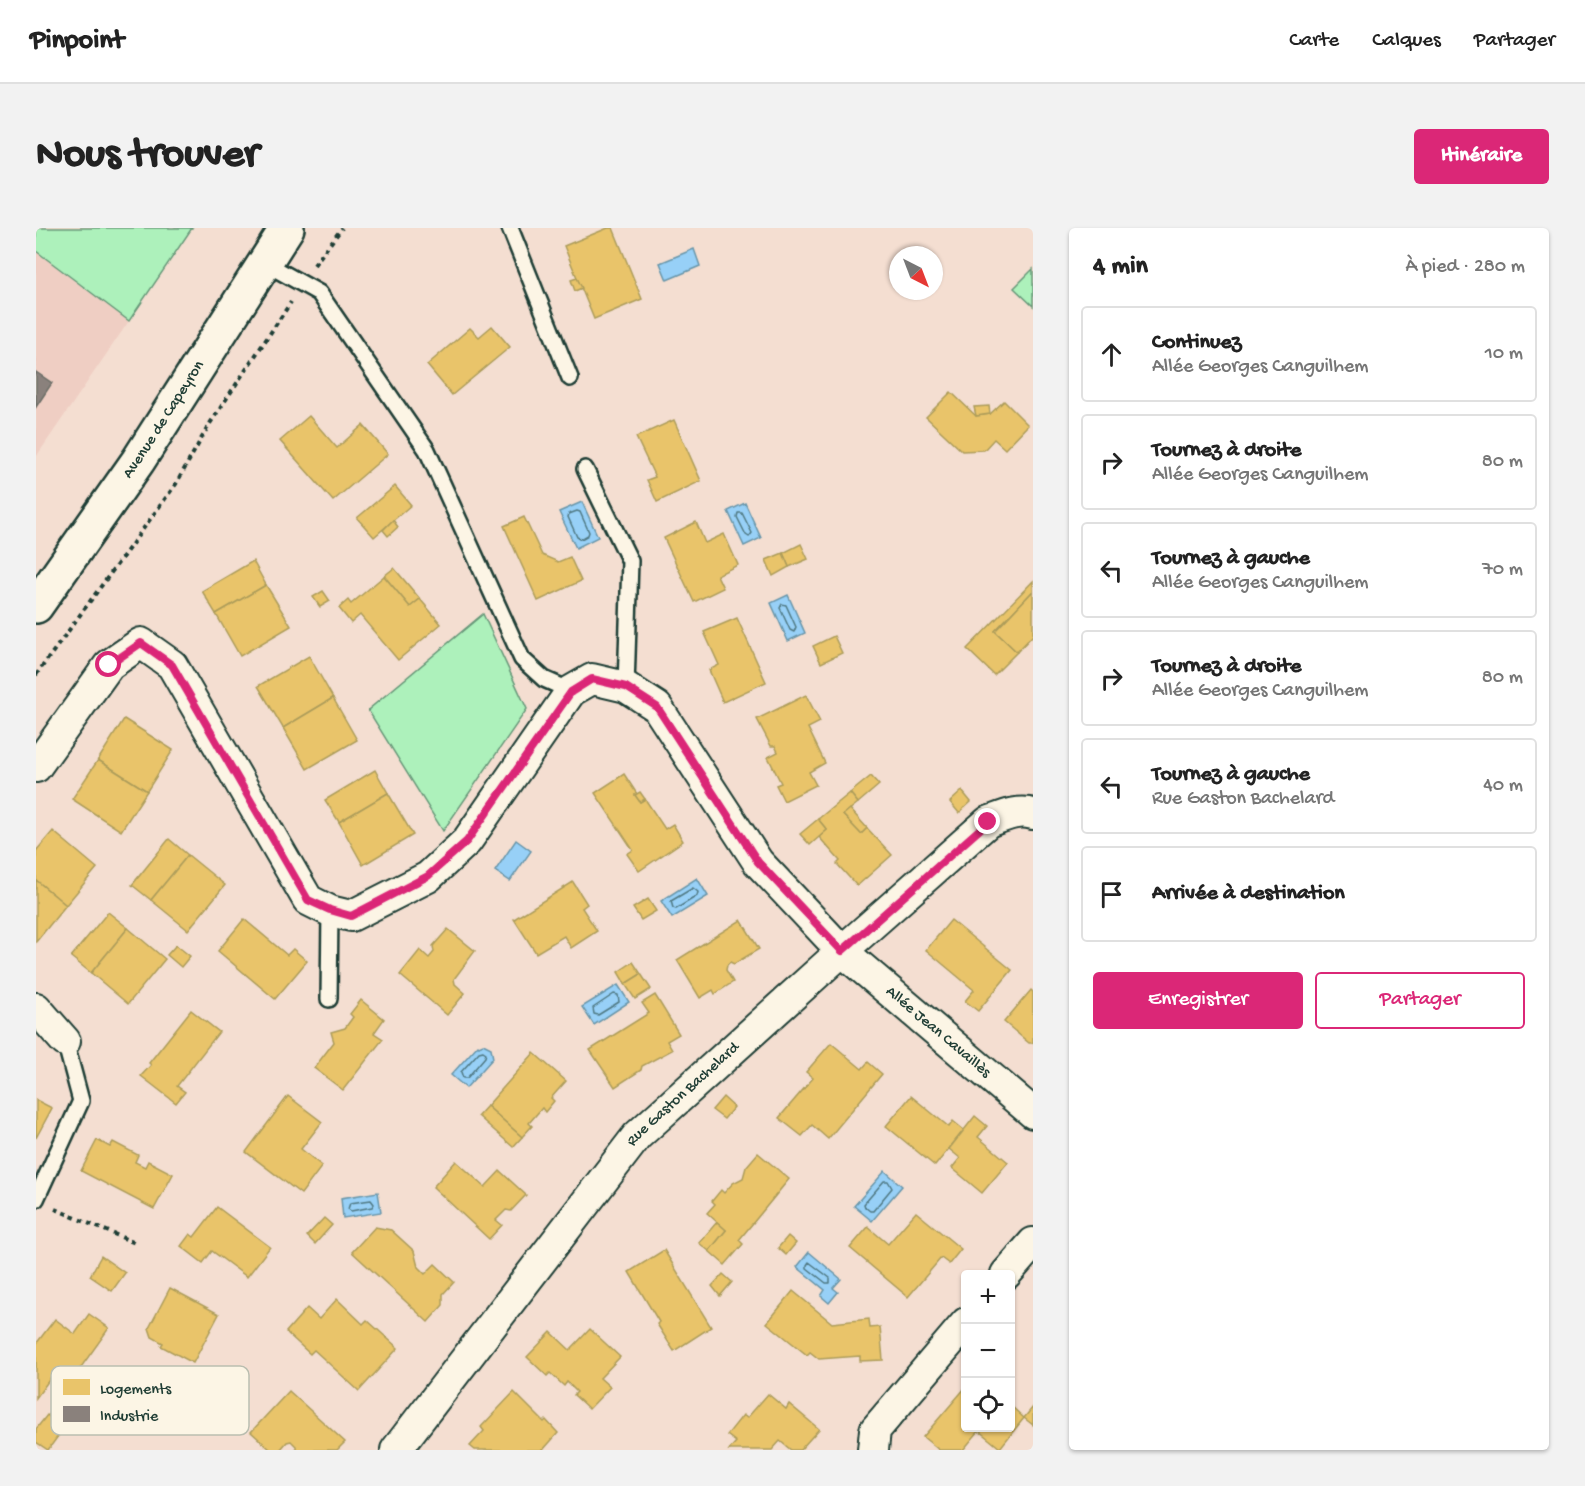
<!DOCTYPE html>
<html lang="fr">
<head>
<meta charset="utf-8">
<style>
  :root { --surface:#fff; --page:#f2f2f2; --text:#222; --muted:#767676; --line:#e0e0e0; --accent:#db2777 }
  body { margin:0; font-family:"Gochi Hand",sans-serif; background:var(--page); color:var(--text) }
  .controls { position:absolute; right:18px; bottom:18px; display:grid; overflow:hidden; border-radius:6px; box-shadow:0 2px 4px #0004 }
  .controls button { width:54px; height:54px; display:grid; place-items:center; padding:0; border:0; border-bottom:2px solid var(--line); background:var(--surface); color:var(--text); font:30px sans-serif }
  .compass { position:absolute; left:853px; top:18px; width:54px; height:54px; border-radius:50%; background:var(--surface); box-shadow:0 2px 4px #0004; rotate:138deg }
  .stop { position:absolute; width:18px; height:18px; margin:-14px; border:4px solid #db2777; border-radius:50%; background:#fff }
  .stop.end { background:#db2777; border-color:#fff; box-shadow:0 2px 6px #0008 }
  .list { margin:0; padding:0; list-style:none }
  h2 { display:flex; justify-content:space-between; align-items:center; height:78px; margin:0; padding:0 24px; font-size:26px }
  h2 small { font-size:20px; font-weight:400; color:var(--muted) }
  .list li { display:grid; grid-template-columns:39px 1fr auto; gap:18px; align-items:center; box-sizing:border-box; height:96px; margin:0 12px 12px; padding:0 12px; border:2px solid var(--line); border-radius:6px }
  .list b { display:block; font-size:22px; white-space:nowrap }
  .list p { margin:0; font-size:20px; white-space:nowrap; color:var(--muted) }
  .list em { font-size:20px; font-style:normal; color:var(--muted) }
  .actions { display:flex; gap:12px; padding:18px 24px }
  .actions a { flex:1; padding:14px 0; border:2px solid var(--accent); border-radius:6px; text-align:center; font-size:21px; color:var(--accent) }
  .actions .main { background:var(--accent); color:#fff }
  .icon { flex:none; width:33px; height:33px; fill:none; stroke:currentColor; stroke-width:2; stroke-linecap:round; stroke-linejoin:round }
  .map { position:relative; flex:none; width:997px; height:1222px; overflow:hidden; border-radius:6px }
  header { display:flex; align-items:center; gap:36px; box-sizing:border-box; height:84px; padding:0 30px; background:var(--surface); border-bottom:2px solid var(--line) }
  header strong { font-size:28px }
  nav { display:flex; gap:33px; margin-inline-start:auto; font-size:21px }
  .intro { display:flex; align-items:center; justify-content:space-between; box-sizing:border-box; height:144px; padding:0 36px }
  h1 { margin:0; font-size:42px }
  .button { padding:15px 27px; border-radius:6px; background:var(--accent); color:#fff; font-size:21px; font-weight:700 }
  main { display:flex; gap:36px; padding:0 36px }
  aside { flex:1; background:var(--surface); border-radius:6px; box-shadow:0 2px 4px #0004 }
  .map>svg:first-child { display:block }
</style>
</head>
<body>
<header>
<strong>Pinpoint</strong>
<nav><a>Carte</a><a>Calques</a><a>Partager</a></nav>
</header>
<div class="intro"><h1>Nous trouver</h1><a class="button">Itinéraire</a></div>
<main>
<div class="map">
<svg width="997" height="1222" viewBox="0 0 997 1222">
  <rect width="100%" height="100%" fill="#f4ded1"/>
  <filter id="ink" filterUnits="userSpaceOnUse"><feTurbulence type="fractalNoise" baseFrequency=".0167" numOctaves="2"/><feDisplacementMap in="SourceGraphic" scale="12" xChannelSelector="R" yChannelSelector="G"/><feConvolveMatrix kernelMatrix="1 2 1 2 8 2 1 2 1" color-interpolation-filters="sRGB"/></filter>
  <g filter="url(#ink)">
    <path fill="#efcec3" d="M0,23l93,70 -93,136z"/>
    <g fill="#adf1bb" stroke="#669778" stroke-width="1.5">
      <path d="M0,0h156l-63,93 -93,-70z"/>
      <path d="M997,41v37l-19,-18z"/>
      <path d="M447,386l44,95 -84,122 -75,-121z"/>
    </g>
    <g fill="#97d0f7" stroke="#6795a9" stroke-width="1.5">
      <path d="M658,21l6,17 -33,14 -7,-17z"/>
      <path d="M546,274l16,35 -22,11 -17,-36z"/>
      <path d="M709,275l16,35 -17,8 -16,-35z"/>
      <path d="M752,367l17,38 -17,8 -17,-38z"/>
      <path d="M480,612l15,11 -21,30 -15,-10z"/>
      <path d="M661,650l11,18 -36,22 -11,-17z"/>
      <path d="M582,757l11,17 -35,23 -12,-18z"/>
      <path d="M447,816l8,4 2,10 -27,30 -15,-13 27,-30 1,1z"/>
      <path d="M849,943l17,15 -30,35 -18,-15z"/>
      <path d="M342,964l3,20 -38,6 -2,-20z"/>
      <path d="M773,1024l32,27 -8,9 5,4 -9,11 -8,-7 4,-6 -28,-23z"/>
    </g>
    <g fill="#e9c46a" stroke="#ac9c5a" stroke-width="1.5">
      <path d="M572,0h5l29,71 -48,20 -30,-73z"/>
      <path d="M541,50l5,10 -7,3 -4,-11z"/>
      <path d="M456,98l18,21 -58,48 -25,-30 43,-37 9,9z"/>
      <path d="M915,164l25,24 14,-2 14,-13 24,24 -23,24 -11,-10 -10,11 -22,1 -36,-34z"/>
      <path d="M953,178l1,8 -14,2 -2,-9z"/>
      <path d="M273,188l28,32 26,-23 25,29 -55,47 -53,-60z"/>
      <path d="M638,192l27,61 -44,21 -10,-22 8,-3 -19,-40z"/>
      <path d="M359,258l16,19 -37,32 -17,-19z"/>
      <path d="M488,289l18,38 16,7 12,-5 11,24 -43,20 -34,-75z"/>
      <path d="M357,292l5,7 -10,9 -5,-6z"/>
      <path d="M660,294l9,21 19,-9 14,31 -21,10 6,13 -29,14 -30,-64z"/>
      <path d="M765,316l7,15 -19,8 -6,-14z"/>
      <path d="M747,325l6,14 -16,9 -7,-16z"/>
      <path d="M217,333l13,24 -50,29 -14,-23z"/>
      <path d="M358,340l26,31 -10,8 -26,-31z"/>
      <path d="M348,348l26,31 10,-8 21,25 -43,36 -38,-45 -9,8 -12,-15 9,-8 3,4z"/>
      <path d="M997,353v10l-38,40 22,21 -23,23 -27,-26z"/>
      <path d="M230,357l25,41 -51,30 -24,-42z"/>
      <path d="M287,363l7,10 -10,6 -7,-10z"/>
      <path d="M997,363v44l-16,17 -22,-21z"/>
      <path d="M701,390l29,64 -43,20 -14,-32 10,-5 -15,-33z"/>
      <path d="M798,408l8,17 -21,10 -8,-17z"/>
      <path d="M273,428l24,42 -50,30 -25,-42z"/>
      <path d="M770,467l14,27 -12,6 17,35 -16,9 7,13 -32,16 -8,-16 5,-2 -13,-26 10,-5 -3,-6h-4l-14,-27z"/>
      <path d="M297,470l24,42 -50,29 -24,-41z"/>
      <path d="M88,491l49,31 -26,41 -49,-31z"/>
      <path d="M62,532l49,31 -26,40 -49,-32z"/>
      <path d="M339,542l13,23 -49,29 -14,-22z"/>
      <path d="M588,546l13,20 -2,1 5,7 5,-3 20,30 8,-5 10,17 -44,30 -12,-17 6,-4 -38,-57z"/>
      <path d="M835,548l8,9 -21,18 -8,-10z"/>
      <path d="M926,563l9,11 -12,11 -9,-11z"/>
      <path d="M604,564l5,7 -5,3 -5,-7z"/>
      <path d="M352,565l25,42 -50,30 -24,-43z"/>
      <path d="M814,565l8,10 -15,12 18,19 6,-6 25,27 -35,31 -20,-22 3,-3 -21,-24 8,-7 -9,-11z"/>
      <path d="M814,581l17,19 -6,6 -18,-19z"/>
      <path d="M782,591l9,11 -17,15 -10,-11z"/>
      <path d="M17,603l44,37 -31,37 -30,-25v-29z"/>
      <path d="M133,611l19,16 -37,45 -19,-15z"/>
      <path d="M152,627l37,30 -37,45 -37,-30z"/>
      <path d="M0,652l30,25 -30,37z"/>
      <path d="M537,654l14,22 -5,4 15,23 -26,17 -7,-12 -28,17 -22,-34z"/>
      <path d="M612,671l8,12 -15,9 -8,-12z"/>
      <path d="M72,684l20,16 -37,45 -20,-16z"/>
      <path d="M208,691l43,36 6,-6 14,12 -32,38 -57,-48z"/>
      <path d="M705,692l18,29 -25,15 -4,-2 -3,3 -1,5 7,12 -18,12 -2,-4 -13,8 -23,-38z"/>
      <path d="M915,692l61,50 -34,41 -13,-10 9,-11 -48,-40z"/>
      <path d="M92,700l37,31 -37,45 -37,-31z"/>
      <path d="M412,701l27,22 -21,28 1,5 10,9 -18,22 -47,-40 20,-25 9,8 5,-6 -1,-6z"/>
      <path d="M140,717l14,11 -9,11 -14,-12z"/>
      <path d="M597,734l8,12 -16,10 -7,-12z"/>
      <path d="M605,746l10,15 -16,10 -10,-15z"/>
      <path d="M995,762l2,2v51h-4l-25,-21z"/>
      <path d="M619,767l24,39 -12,7 5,9 -30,16 -1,4 -26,17 -25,-37 59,-37 -7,-10z"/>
      <path d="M325,772l23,19 -10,14 9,6 -40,51 -29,-22 20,-26 -3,-10 14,-4 8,-11 -3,-3z"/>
      <path d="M155,782l28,22 -42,54 8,6 -9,11 -35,-27 10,-11 -2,-2z"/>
      <path d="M795,815l31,26 6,-7 14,12 -54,65 -16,-14 -10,11 -23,-18 34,-40 -7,-6z"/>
      <path d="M498,825l32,28 -15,17 3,3 -9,11 -3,-4 -13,15 3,3 -10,11 -35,-31z"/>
      <path d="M252,868l34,26 -21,27 21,17 -21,28 -55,-42z"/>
      <path d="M875,868l38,31 4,-6 11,9 -29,36 -49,-40z"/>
      <path d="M687,869l11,10 -10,12 -12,-9z"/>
      <path d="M0,872l16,8 -16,30z"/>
      <path d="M451,878l35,31 -9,10 -35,-31z"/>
      <path d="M939,888l12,10 -9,11 30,25 -26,31 -30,-25 8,-10 -11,-9z"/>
      <path d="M61,912l13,7 3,-5 25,13 -3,7 10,5 3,-6 25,13 -19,35 -73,-38z"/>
      <path d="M722,925l31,26 -50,61 4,4 -18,21 -16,-14 17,-21 -19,-17 8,-9 -3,-3 9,-11 3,3 9,-10 10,-5 3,-11z"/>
      <path d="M420,933l29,26 15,-16 26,24 -15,16 -5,-1 -10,10 6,5 -13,14 -56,-52z"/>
      <path d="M181,979l53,40 -23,30 -35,-26 -9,12 -22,-17 9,-12 4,3z"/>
      <path d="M880,984l45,37 -12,15 -8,-6 -33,39 -58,-49 18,-21 20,17z"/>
      <path d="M288,990l8,7 -17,19 -8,-8z"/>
      <path d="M681,994l9,8 -17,21 -10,-8z"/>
      <path d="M339,999l16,3 23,21 4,16 7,7 10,-10 19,18 -11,12v11l-15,17 -76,-70z"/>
      <path d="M752,1008l8,7 -10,12 -8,-7z"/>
      <path d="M628,1022l47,77 -37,24 -17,-27 2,-2 -30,-50z"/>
      <path d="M65,1028l24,17 -13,18 -22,-15z"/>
      <path d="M687,1046l9,8 -12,14 -8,-10z"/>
      <path d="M134,1060l49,26 -26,49 -32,-17 2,-3 -11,-6 -3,-9z"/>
      <path d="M757,1063l39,32 37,-4 1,9 10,-1 3,33 -23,1v-5l-41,3 -9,-7 -3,3 -40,-32z"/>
      <path d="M301,1071l26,25 4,-4 31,28 -39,43 -45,-41 -4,4 -24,-22 21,-24 12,11z"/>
      <path d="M53,1086l20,14 -40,56 -15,-11 -18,25v-54l19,-25 20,15z"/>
      <path d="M554,1101l30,28 -20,21 10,9 -21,22 -15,-14 3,-3 -10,-10 -3,4 -14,-13 -3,3 -20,-19 24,-25 19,18z"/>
      <path d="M930,1159v41h45v-22l13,12 -24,30 -21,-17 -16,19h-24l-16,-13z"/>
      <path d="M253,1163l56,51 -8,8h-41v-4l-5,-5 -4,1 -7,8h-9l-20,-18z"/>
      <path d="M478,1164l30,30 2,-2 12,13 -15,17h-68l-5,-4 14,-15 -3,-4z"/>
      <path d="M732,1166l18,15 3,-5 30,25 -19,21h-9l-11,-9 -8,9h-43l7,-8 -9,-7 16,-20 4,3z"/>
      <path d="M25,1171l16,12 -13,17 -16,-12z"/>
      <path d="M997,1179v18l-9,-7z"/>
      <path d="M11,1187l17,13 -16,22 -12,-8v-13z"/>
    </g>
    <path fill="#8a817c" stroke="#6a6d66" stroke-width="1.5" d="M0,144l16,11 -16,24z"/>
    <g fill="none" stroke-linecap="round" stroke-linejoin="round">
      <g stroke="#4f7882" stroke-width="1.5">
        <path d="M541,283l3,1 9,20 -1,3 -7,4 -4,-2 -9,-20 1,-3z"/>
        <path d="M706,285l10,20 -3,4 -3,-2 -9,-18 1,-4z"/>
        <path d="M746,376l4,1 10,22 -2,5 -4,-2 -10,-22z"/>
        <path d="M657,660l5,4 -1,4 -21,13 -3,-1 -2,-7z"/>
        <path d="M578,766l4,1 1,7 -21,13 -4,-1 -1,-6z"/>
        <path d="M447,823l3,2 -1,4 -18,21h-4l-2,-6 18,-20z"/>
        <path d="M848,953h4l4,7 -19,23h-3l-5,-4 -1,-3z"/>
        <path d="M335,972l3,4 -2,3 -21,4 -3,-2 2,-6z"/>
        <path d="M773,1034l21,16v5h-4l-19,-15v-3z"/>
      </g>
      <defs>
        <g id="lane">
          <path d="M474,0l60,150"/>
          <path d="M229,35l54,30 108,157 95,209 22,20 27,12"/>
          <path d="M549,241l45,92 -4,126"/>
          <path d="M293,771l1,-88"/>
          <path d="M0,971l45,-98 -16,-60"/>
        </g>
        <g id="street">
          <path id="s1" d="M0,539l73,-102 32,-22 31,22 136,235 22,11 21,5 77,-39 39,-36 104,-150 21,-12 34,8 31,20 101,155 84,89 191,162"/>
          <path d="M0,780l29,33"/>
          <path d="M970,1046l27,-31"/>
          <path id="s2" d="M360,1222l241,-314 205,-185 146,-129c14,-5 30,-13 45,-8"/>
          <path d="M837,1222l2,-20 91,-107"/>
        </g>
        <g id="primary">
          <path id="s3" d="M0,378l102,-145 149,-233"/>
        </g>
      </defs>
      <use href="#lane" stroke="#1f3d34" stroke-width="20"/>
      <use href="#street" stroke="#1f3d34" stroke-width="34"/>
      <use href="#primary" stroke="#1f3d34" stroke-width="38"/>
      <g stroke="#1f3d34" stroke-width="4" stroke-dasharray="4.5 4.5" stroke-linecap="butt">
        <path d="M278,37l28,-37"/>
        <path d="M0,447l140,-191 33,-59 82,-123"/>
        <path d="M19,981l80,34"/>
      </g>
      <use href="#lane" stroke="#fcf5e5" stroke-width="15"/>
      <use href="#street" stroke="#fcf5e5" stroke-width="30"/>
      <use href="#primary" stroke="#fcf5e5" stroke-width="33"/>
    </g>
  </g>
  <g fill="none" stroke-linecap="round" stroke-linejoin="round" filter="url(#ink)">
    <path stroke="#db2777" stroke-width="8" d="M73,437l32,-22 31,22 136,235 22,10 21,6 77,-40 39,-35 104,-149 21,-13 34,8 31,20 101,155 84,89 146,-129"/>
  </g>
  <g text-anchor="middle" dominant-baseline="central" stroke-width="6" stroke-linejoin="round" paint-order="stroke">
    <g font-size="16" fill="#1f3d34" stroke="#fcf5e5">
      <text stroke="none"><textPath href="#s3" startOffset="226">Avenue de Capeyron</textPath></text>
      <text stroke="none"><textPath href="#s1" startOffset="1371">Allée Jean Cavaillès</textPath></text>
      <text stroke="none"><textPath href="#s2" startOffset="458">Rue Gaston Bachelard</textPath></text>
    </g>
  </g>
  <rect x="15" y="1138" width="198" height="69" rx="9" fill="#fcf5e5" stroke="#babeb0" stroke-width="1.5"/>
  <rect x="27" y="1151" width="27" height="16" fill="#e9c46a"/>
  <rect x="27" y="1178" width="27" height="16" fill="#8a817c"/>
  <g font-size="16" fill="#1f3d34">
    <text x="64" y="1165">Logements</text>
    <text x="64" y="1192">Industrie</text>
  </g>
</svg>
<div class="controls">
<button>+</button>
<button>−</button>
<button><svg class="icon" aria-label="locate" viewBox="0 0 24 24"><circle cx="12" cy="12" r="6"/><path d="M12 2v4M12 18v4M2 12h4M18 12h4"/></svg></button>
</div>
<svg class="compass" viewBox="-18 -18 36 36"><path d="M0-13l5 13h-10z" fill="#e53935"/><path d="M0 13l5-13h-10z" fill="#767676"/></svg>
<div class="stop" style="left:73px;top:437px"></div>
<div class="stop end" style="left:952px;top:594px"></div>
</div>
<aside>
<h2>4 min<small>À pied · 280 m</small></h2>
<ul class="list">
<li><svg class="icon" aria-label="ahead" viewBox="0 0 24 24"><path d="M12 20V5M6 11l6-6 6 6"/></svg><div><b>Continuez</b><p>Allée Georges Canguilhem</p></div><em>10 m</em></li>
<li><svg class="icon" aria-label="right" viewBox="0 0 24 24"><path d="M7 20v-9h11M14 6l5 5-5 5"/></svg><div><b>Tournez à droite</b><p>Allée Georges Canguilhem</p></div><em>80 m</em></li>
<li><svg class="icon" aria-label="left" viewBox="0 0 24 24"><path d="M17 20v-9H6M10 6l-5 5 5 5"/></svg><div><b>Tournez à gauche</b><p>Allée Georges Canguilhem</p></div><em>70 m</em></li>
<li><svg class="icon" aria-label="right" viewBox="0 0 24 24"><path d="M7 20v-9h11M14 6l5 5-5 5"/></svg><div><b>Tournez à droite</b><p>Allée Georges Canguilhem</p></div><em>80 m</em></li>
<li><svg class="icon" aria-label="left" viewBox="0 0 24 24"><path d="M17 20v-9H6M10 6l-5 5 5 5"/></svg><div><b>Tournez à gauche</b><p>Rue Gaston Bachelard</p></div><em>40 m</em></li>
<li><svg class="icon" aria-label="arrive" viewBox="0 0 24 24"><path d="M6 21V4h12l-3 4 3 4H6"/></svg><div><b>Arrivée à destination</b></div></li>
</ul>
<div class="actions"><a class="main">Enregistrer</a><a>Partager</a></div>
</aside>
</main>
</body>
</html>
